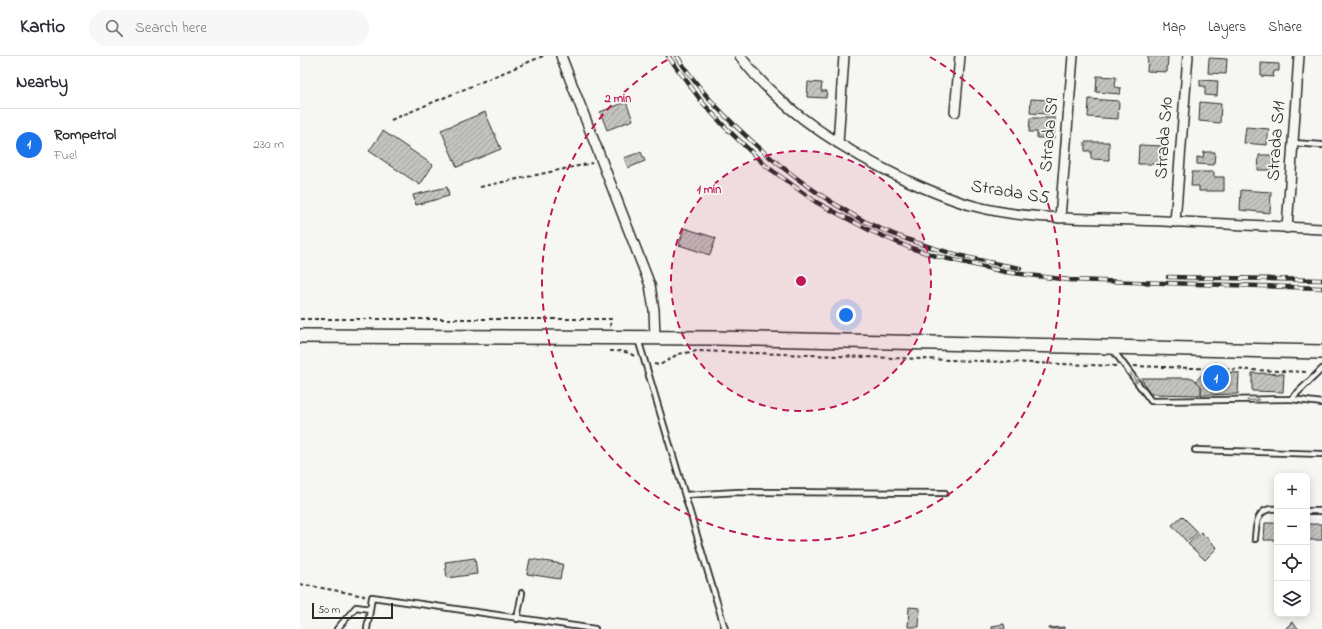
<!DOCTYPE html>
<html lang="en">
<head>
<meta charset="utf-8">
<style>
  :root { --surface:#fff; --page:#f7f7f7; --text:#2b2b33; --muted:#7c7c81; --line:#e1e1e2; --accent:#1a73e8 }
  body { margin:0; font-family:"Indie Flower",sans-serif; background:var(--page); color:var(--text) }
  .controls { position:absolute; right:12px; bottom:12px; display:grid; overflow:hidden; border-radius:8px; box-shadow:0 2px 10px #0003 }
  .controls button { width:36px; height:36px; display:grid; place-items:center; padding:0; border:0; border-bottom:1px solid var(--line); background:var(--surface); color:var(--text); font:20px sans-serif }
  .scale { position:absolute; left:12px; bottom:10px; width:81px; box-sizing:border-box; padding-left:4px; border:2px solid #2b2b2b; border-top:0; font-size:11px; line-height:14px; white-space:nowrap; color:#2b2b2b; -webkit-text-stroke:3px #f6f6f2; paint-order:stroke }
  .you { position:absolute; left:546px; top:259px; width:14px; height:14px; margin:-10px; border:3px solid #fff; border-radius:50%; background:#1a73e8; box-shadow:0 0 0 6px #1a73e833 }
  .badge { display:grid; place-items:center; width:26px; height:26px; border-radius:50%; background:var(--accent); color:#fff; font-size:13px; font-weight:700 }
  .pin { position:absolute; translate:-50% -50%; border:2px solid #fff; box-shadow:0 1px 4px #0006 }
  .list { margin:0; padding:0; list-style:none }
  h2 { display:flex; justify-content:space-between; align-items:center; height:52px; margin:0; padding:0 16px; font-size:17px }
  h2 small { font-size:13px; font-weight:400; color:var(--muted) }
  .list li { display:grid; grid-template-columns:26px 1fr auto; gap:12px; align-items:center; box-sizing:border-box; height:72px; padding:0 16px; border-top:1px solid var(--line) }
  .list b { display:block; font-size:15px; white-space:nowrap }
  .list p { margin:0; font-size:13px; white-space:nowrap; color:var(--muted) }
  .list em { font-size:13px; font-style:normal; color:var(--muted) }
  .icon { flex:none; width:22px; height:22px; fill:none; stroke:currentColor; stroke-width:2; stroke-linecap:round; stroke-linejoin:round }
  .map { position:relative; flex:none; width:1022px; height:573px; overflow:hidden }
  header { display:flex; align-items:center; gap:24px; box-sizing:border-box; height:56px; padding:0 20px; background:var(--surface); border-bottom:1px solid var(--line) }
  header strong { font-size:19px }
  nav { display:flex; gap:22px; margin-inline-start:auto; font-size:14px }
  .search { width:280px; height:36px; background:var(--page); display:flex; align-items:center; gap:10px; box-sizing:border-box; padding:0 14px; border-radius:22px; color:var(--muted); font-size:15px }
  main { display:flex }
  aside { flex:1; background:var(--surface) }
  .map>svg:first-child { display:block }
</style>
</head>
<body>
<header>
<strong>Kartio</strong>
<div class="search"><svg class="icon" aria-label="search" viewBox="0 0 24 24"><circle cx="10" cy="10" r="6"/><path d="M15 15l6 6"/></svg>Search here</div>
<nav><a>Map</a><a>Layers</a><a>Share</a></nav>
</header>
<main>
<aside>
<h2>Nearby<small></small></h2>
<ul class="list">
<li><span class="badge">1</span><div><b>Rompetrol</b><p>Fuel</p></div><em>230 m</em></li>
</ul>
</aside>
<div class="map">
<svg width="1022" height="573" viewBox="0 0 1022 573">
  <defs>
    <pattern id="building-hatch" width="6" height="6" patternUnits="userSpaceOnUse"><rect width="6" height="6" fill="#c3c3c0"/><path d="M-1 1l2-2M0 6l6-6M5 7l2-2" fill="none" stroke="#9f9f9c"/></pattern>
  </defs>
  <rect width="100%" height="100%" fill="#f6f6f2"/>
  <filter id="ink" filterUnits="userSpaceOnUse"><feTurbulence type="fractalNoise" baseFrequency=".025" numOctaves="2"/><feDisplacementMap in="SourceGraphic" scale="8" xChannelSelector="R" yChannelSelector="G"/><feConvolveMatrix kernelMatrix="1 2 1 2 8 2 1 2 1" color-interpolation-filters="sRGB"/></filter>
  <g filter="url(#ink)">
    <g fill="url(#building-hatch)" stroke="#2b2b2b">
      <path d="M848,0h20l-1,16 -20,-1z"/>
      <path d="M909,2l18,1 -1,15 -18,-1z"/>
      <path d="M961,7l18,1v7h-5l-1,6 -12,-1z"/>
      <path d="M797,20l19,1 -1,10 6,1 -1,6 -24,-2z"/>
      <path d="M900,24l18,1 -1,15 -12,-1v-9h-5z"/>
      <path d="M508,26l14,1 -1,8h6l-1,7 -19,-1z"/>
      <path d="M731,43l18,1 -1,14 -18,-1z"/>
      <path d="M789,43l30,2 -1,18 -30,-2z"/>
      <path d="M326,46l7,18 -26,10 -7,-18z"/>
      <path d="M900,46l21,2 -1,19 -21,-2z"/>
      <path d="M185,56l16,37 -44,18 -16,-37z"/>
      <path d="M730,62h25l-1,20h-17v-6h-8z"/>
      <path d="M946,71l23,2 -2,16 -23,-2z"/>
      <path d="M83,75l50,34 -13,20 -51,-34z"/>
      <path d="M785,86h24v18l-18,-1v-8h-6z"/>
      <path d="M839,89l24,1 -1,18h-24z"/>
      <path d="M341,96l4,9 -17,7 -4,-10z"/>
      <path d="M904,96h11l-1,13 -17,-1v-7l6,1z"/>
      <path d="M959,99h13l1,8h5v7h-20z"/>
      <path d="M892,116h22v5h10v14h-25v-5h-8z"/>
      <path d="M147,131l2,9 -33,9 -3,-10z"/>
      <path d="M941,134l30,2 -1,21 -30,-3z"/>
      <path d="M384,172l32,10 -6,17 -31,-10z"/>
      <path d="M905,315l34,2 -1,21 -37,1v-9l-5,-5z"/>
      <path d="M952,317l32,1 -1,18 -31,-1z"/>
      <path d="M841,322h52l8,8v9l-51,-1z"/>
      <path d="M882,460l16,16 -11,10 -15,-17z"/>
      <path d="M965,467h12v17h-13z"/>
      <rect x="1007" y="468" width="15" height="16"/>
      <path d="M901,476l16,16 -12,12 -17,-16z"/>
      <path d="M175,502l2,16 -30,4 -2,-16z"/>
      <path d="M230,503l33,5 -3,15 -33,-5z"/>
      <path d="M609,551l11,1 -1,19h-11z"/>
      <path d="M992,566l7,7h-14z"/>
      <path d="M704,568l1,5h-13v-3z"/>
      <path d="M764,571v2h-15v-1z"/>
    </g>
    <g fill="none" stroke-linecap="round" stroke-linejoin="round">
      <defs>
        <g id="service">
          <path d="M993,87l29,2"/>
          <path d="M338,283l87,290"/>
          <path d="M813,294l38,51 140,-2 31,-30"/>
          <path d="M991,343l31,4"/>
          <path d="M895,394l127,4"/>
          <path d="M385,439l53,-3 207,1"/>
          <path d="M1007,455h15"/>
          <path d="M955,483c1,-16 2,-32 22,-30"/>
          <path d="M217,563l5,-26"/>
          <path d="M37,573l19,-22 14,2"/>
          <path d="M67,573l5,-32 223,32"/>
        </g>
        <g id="minor">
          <path d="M261,0l89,229 4,25 1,27"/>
          <path d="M440,0c40,55 105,95 166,124 22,10 45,20 68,26 52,14 108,12 161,14 62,2 125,6 187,9"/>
          <path d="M655,56l5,-56"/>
          <path d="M538,87l6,-87"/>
          <path d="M760,162l13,-162"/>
          <path d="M875,166l13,-166"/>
          <path d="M987,172l12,-172"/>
        </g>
        <path id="secondary" d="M0,280l416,2 606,14"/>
      </defs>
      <use href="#service" stroke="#2b2b2b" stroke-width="8"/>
      <use href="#minor" stroke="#2b2b2b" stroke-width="12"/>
      <use href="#secondary" stroke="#2b2b2b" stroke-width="16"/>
      <g stroke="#2b2b2b" stroke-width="2" stroke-dasharray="4 3" stroke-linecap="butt">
        <path d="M91,64l152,-64"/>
        <path d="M180,131l112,-24"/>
        <path d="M0,263h311l-1,8"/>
        <path d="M311,294v1c8,0 18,0 24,6"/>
        <path d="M354,308l6,1 18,-11 19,-3 419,15"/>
        <path d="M834,310l174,6"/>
        <path d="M0,528l65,12"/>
      </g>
      <use href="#service" stroke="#f6f6f2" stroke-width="4.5"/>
      <use href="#minor" stroke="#f6f6f2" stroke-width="9"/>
      <use href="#secondary" stroke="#f6f6f2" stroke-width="13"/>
      <defs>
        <g id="rail">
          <path d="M368,0l34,46 22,24 42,40 50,36 55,29 37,16 28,9 69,16 64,8 253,8"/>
          <path d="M377,0c18,29 42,55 67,78 36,34 76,63 120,87 45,23 107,39 156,47"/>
          <path d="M868,221l154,3"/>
        </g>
      </defs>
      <use href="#rail" stroke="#2b2b2b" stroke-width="4.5"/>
      <use href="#rail" stroke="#f6f6f2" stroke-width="3" stroke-dasharray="9" stroke-linecap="butt"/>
    </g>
    <defs><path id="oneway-shaft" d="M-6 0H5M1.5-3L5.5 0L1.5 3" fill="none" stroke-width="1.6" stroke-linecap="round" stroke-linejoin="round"/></defs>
    <g stroke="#90908e">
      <use href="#oneway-shaft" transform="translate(834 322) rotate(53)"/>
      <use href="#oneway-shaft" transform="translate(953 344) rotate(-1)"/>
    </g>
  </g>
  <circle cx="501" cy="225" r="130" fill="#c2185b" fill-opacity=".12"/>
  <g fill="none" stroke="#c2185b" stroke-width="2" stroke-dasharray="7 5">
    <circle cx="501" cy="225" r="130"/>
    <path d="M630 1A259 259 0 1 1 372 1"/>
  </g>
  <g text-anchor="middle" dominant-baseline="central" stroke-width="3.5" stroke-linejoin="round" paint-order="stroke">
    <g font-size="18" fill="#2b2b2b" stroke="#f6f6f2">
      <text transform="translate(750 79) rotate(-85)">Strada S9</text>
      <text transform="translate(865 82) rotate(-86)">Strada S10</text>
      <text transform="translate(977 85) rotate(-86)">Strada S11</text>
      <text transform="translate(710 137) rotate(9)">Strada S5</text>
    </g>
  </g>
  <circle cx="501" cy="225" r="6" fill="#c2185b" stroke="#f6f6f2" stroke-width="2"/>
  <g font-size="12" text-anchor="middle" font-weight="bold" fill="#c2185b" stroke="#f6f6f2" stroke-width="3.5" stroke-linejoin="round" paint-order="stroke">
    <text x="318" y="46">2 min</text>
    <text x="409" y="137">1 min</text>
  </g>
</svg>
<div class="controls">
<button>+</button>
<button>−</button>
<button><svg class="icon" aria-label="locate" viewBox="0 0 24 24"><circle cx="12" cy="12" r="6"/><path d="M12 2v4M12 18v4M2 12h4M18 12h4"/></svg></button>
<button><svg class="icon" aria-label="layers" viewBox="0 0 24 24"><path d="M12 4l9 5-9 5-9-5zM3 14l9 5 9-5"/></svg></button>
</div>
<div class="scale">50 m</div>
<div class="you"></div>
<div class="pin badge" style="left:916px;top:322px">1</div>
</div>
</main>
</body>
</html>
